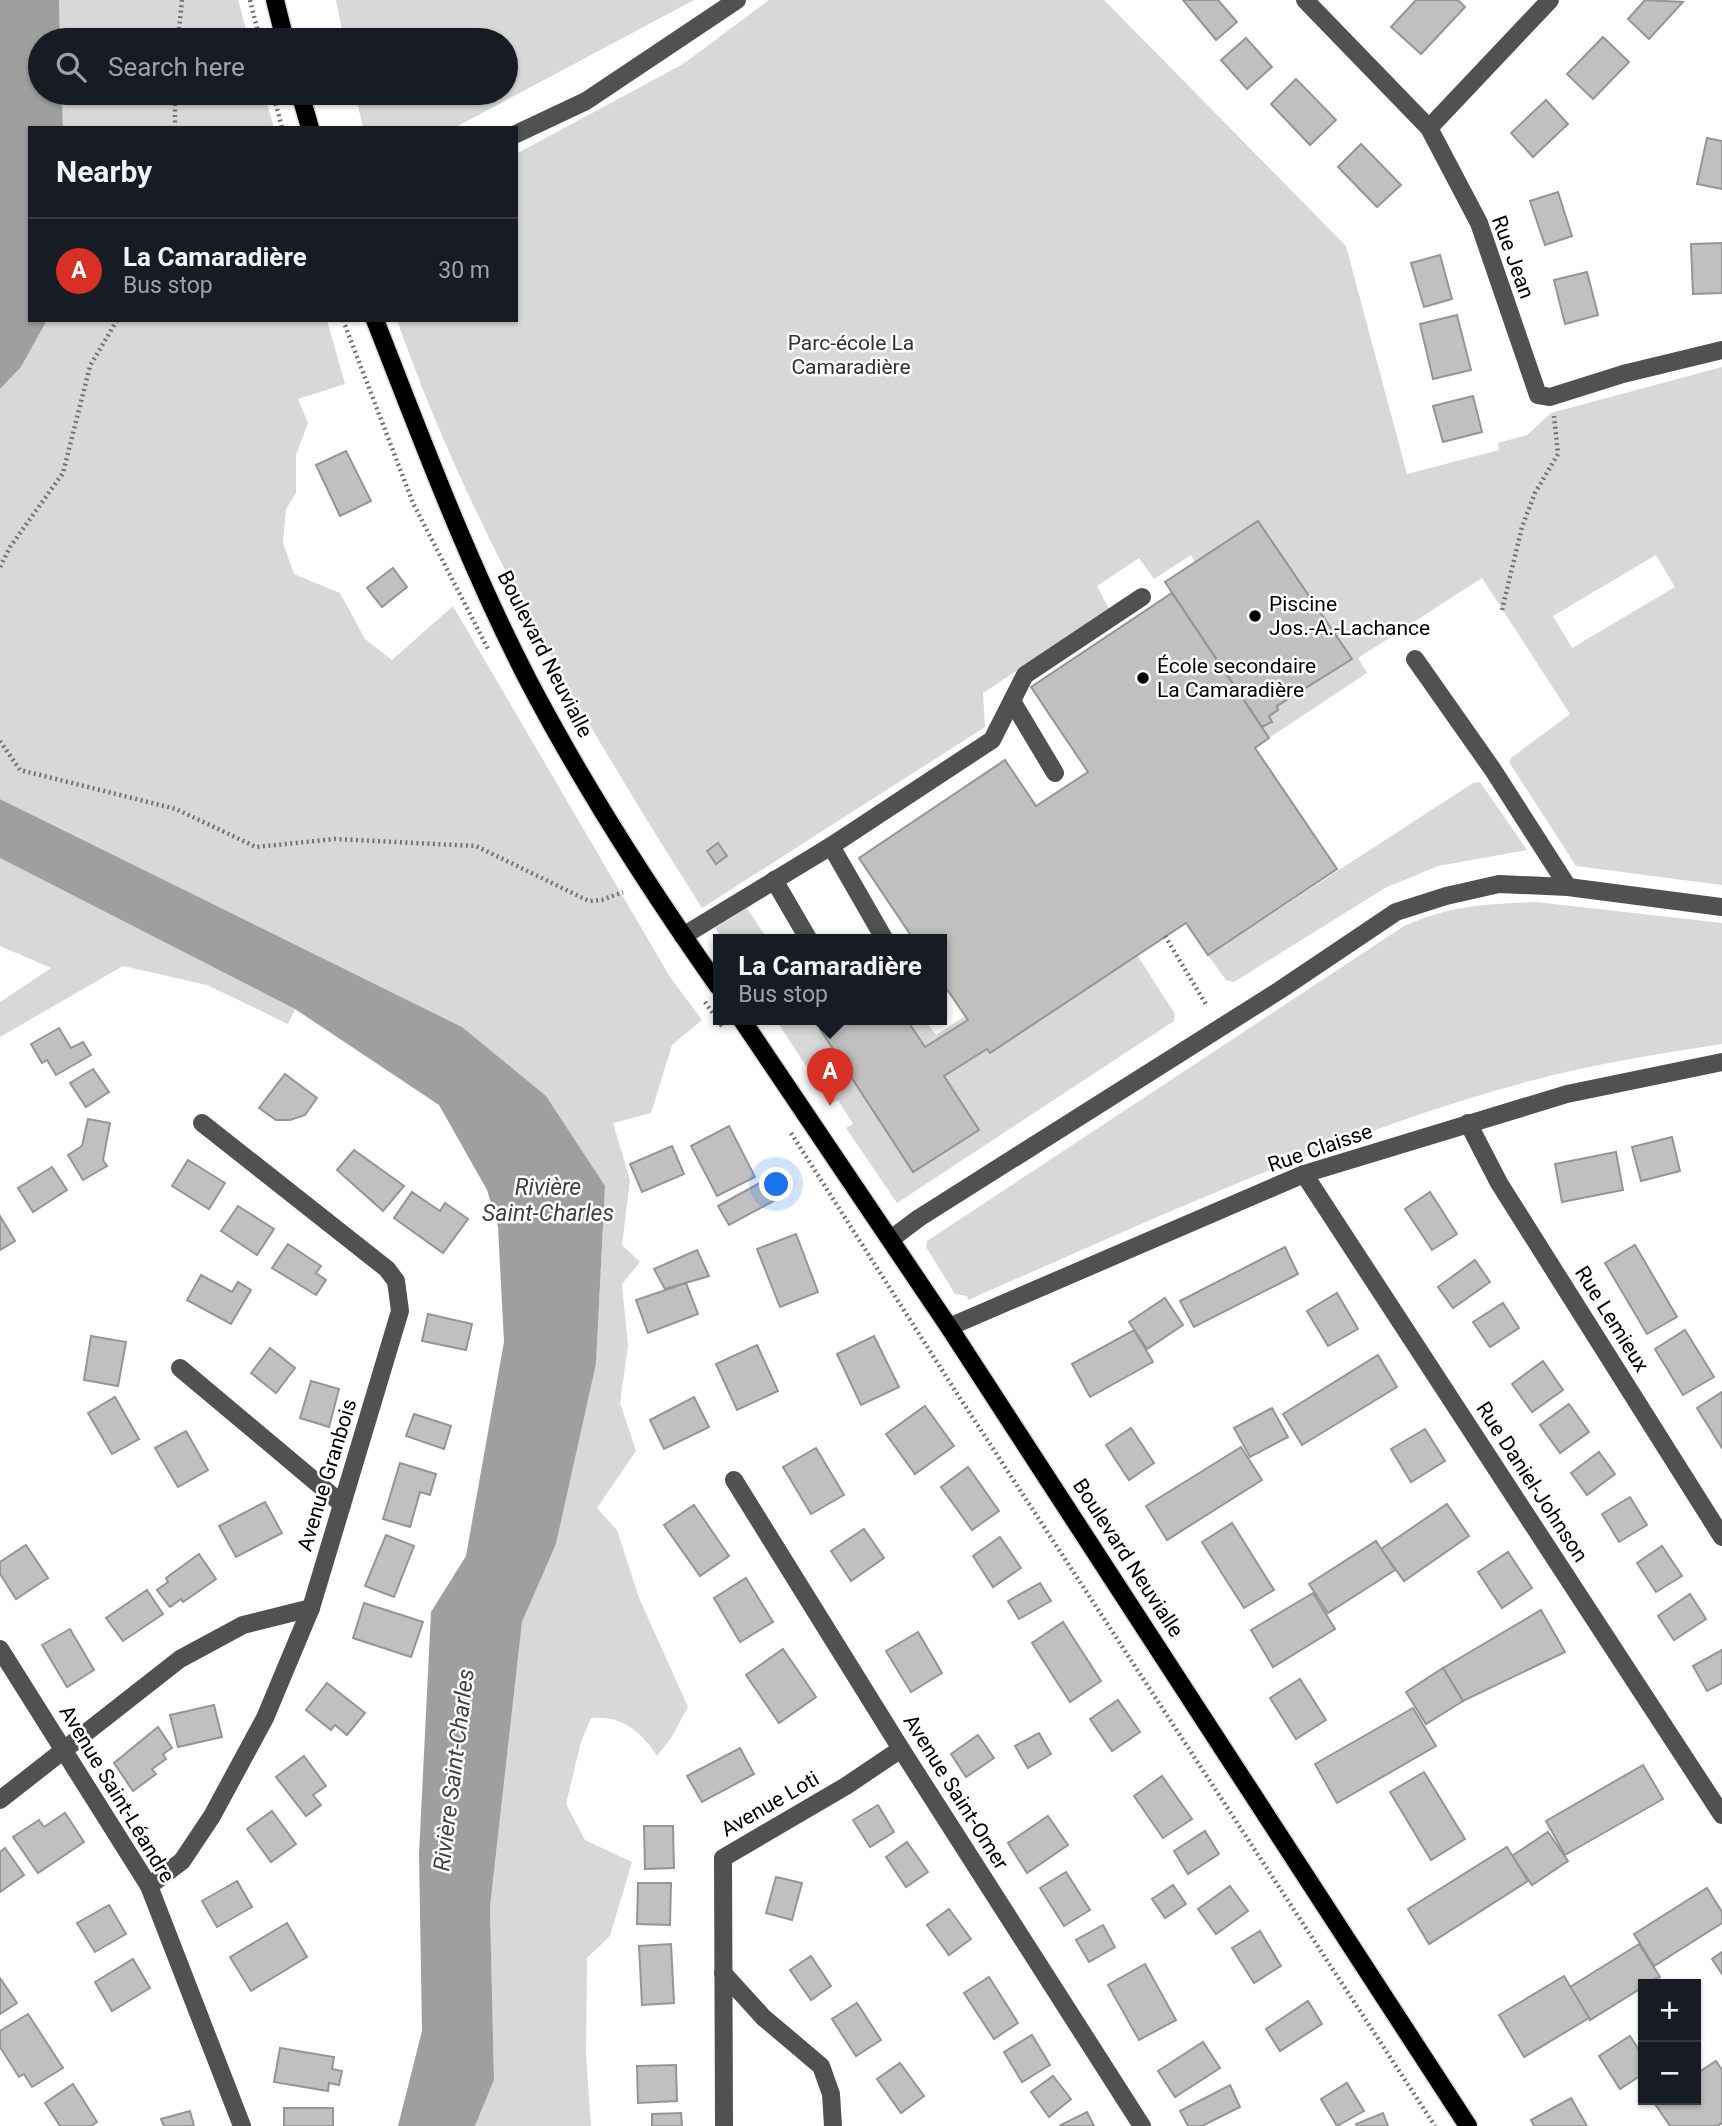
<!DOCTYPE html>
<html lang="en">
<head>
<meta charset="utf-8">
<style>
  :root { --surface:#171b24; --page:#242831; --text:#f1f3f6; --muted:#9ea1a6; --line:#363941; --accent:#d93025 }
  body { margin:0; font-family:Roboto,sans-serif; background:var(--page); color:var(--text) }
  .controls { position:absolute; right:21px; bottom:21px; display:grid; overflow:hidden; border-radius:0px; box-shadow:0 2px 5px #0004 }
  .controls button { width:63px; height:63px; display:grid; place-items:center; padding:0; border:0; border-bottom:2px solid var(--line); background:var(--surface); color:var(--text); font:35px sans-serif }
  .you { position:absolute; left:777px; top:1185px; width:24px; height:24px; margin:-18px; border:5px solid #fff; border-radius:50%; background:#1a73e8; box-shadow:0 0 0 10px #1a73e833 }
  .badge { display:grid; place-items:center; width:46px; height:46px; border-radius:50%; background:var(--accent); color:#fff; font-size:23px; font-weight:700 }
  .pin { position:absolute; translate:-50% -58px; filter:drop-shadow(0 2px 4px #0008) }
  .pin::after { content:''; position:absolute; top:37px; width:24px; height:21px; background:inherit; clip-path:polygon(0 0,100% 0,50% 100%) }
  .popup { position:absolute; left:713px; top:934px; width:234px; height:91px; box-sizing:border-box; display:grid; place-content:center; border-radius:0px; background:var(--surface); filter:drop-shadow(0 2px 5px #0005); font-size:23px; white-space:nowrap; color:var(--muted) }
  .popup b { font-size:26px; color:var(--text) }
  .popup::after { content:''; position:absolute; left:50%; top:100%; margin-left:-14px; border:14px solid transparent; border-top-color:var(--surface) }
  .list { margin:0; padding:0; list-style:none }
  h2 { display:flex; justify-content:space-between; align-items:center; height:91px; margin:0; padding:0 28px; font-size:30px }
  h2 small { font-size:23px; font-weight:400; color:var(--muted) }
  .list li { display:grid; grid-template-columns:46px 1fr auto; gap:21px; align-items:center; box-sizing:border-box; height:105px; padding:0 28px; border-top:2px solid var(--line) }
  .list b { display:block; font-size:26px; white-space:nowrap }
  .list p { margin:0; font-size:23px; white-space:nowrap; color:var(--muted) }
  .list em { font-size:23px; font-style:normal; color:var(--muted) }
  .icon { flex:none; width:38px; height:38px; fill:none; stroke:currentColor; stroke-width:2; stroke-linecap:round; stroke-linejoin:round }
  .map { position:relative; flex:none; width:1722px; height:2126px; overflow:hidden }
  .search { position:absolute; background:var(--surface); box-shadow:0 2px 5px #0004; left:28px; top:28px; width:490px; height:77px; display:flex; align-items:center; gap:18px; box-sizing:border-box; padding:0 24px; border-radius:38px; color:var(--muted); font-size:26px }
  .panel { position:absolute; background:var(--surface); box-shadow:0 2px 5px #0004; left:28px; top:126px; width:490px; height:196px; border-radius:0px }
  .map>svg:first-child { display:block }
</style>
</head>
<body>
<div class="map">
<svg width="1722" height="2126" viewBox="0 0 1722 2126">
  <rect width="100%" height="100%" fill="#fff"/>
  <g fill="#d8d8d8" fill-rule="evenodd">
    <path d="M59,0h179l11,40h-189z"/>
    <path d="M336,0h358l-240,128h-91l-8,-35h151v-53h-162z"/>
    <path d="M769,0h335l242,246 61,228 92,-24 -1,-7 29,-8 24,-22 171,-46v518l-146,-19 -67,-104 2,-4 59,-44 -88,-136 -124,80 9,15 -98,65 -7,-11 9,-4 -2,-7 9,-6 -1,-4 -86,-151 -37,24 -15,-21 -42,28 12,23 -126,84 2,34 -283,181c-118,-186 -232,-379 -305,-588h119v-166l167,-90zM1656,555l19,32 -103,61 -19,-32z"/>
    <path d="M62,93h202l10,35h-211z"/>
    <path d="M47,320h280l18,64 -47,15 10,24 -12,32v38l-10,16 -3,34 11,31 46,19 25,46 27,21 61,-54 217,371 32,43 -30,25 -21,68 -38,10 17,57 -8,65 18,17 -18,22 6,62 -8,57 16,48 -39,57 20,22 22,68 49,109 -17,31 -14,18c-16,-25 -35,-41 -66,-38l-10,24 -15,62 19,36 47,22 -22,74 -23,22 -1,96 5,72h-116l19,-46 -4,-173 32,-285 34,-78 40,-180 9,-178 -143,-159 -462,-228v-410l21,-22z"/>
    <path d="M1480,782l47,68 -89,16 -53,22 -151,94 -8,-2 -18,-25 265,-172z"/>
    <path d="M0,858l295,151 -7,15 -81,-39 -84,-19 -123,71v-35l51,-34 -51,-22z"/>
    <path d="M1536,902l186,21v121c-64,10 -129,20 -192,37 -190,51 -381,140 -562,219l-1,-4 -12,-2 -29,-47 1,-6 477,-315c47,-21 82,-22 132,-24z"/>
    <path d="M747,908l21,32h-45l-8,-12z"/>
    <path d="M1137,955l38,59 -1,7 -277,182 -51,-75 7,-4 -15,-24 -7,4 -55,-84h58l-13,9 92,143 65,-42 -34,-54 43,-27 3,4z"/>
    <path d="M965,1016l3,4 -43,27 -18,-27h18l11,15z"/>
  </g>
  <g fill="#9f9f9f">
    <path d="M0,0h59l1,40h-20v53h22l1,35h-33v192h17l-26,47 -21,22z"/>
    <path d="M0,799l462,228 84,69 59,90 -9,178 -40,180 -34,78 -32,285 4,173 -19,46h-77l24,-95 -3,-177 12,-242 35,-56 38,-214 -6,-115 -11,-37 -48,-85 -144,-96 -295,-151z"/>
  </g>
  <g fill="#c0c0c0" stroke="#959595" stroke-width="2">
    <path d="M1183,0h35l19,22 -21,18z"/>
    <path d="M1416,0h42l7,7 -44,47 -30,-27z"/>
    <path d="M1645,0l38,2 -34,37 -21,-20z"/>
    <path d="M1603,37l26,25 -36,37 -26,-25z"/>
    <path d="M1246,38l26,29 -25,22 -26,-29z"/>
    <path d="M1296,79l40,41 -26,25 -39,-41z"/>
    <path d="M1546,100l22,24 -35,33 -22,-24z"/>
    <path d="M1707,138l15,3v48l-25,-5z"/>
    <path d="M1361,144l40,41 -24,22 -39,-40z"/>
    <path d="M1558,192l14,44 -27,9 -15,-44z"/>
    <path d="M1722,243v50l-29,1 -2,-50z"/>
    <path d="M1440,255l12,44 -28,8 -13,-44z"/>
    <path d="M1587,272l11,43 -33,9 -11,-44z"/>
    <path d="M1457,315l14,55 -38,9 -13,-55z"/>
    <path d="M1473,396l9,36 -39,10 -10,-36z"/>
    <path d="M346,451l25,50 -31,15 -24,-51z"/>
    <path d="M1258,521l94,138 -75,47 1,4 -9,6 3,6 -10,5 -97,-145z"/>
    <path d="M393,568l14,19 -25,20 -15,-19z"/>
    <path d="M1172,593l97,145 -14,10 82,121 -129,86 -22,-32 -196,130 -3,-4 -43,27 35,54 -66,42 -93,-143 14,-9h73l18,27 43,-27 -26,-38v-42h-28l-55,-82 146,-98 31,46 52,-34 -57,-85z"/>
    <path d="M718,843l9,13 -11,8 -9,-13z"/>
    <path d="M59,1028l12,20 12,-6 8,13 -35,20 -9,-15 -5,3 -11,-19z"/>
    <path d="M93,1069l16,23 -23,15 -16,-24z"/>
    <path d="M285,1074l32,24 -12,17 -15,5h-14l-17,-12z"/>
    <path d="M88,1119l22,4 -7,37 4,6 -24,14 -15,-25 14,-9z"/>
    <path d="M729,1126l26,51 -38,19 -26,-50z"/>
    <path d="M1672,1137l8,34 -39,10 -9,-34z"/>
    <path d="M672,1146l12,28 -42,18 -12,-28z"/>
    <path d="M354,1150l50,36 -21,25 -46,-41z"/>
    <path d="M1616,1152l7,38 -61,12 -7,-38z"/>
    <path d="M188,1160l37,23 -16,26 -37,-23z"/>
    <path d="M52,1167l15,23 -34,22 -15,-24z"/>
    <path d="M769,1178l10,20 -50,27 -11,-19z"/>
    <path d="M412,1192l28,19 5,-8 23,16 -25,34 -49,-35z"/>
    <path d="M1430,1192l27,42 -25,16 -27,-41z"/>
    <path d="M238,1206l36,23 -17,26 -36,-24z"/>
    <path d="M0,1216l15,25 -15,9z"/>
    <path d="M796,1234l22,58 -38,15 -23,-58z"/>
    <path d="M288,1244l33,22 -5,7 10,7 -10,15 -44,-27z"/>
    <path d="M1635,1245l42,72 -30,17 -42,-71z"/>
    <path d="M1285,1247l13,27 -104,53 -14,-26z"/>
    <path d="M697,1250l12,26 -44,13 -11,-20z"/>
    <path d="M1475,1260l15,22 -37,26 -15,-21z"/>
    <path d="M201,1275l31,17 6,-10 13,8 -20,34 -44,-24z"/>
    <path d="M686,1283l12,31 -50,19 -12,-33z"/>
    <path d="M1337,1293l21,36 -30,17 -21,-35z"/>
    <path d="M1165,1298l18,27 -36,24 -18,-27z"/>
    <path d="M1503,1303l16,25 -29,19 -17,-25z"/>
    <path d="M428,1314l44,10 -6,26 -44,-9z"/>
    <path d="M1134,1330l19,32 -63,35 -18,-33z"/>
    <path d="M1685,1330l29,47 -31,18 -28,-46z"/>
    <path d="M91,1336l35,6 -8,44 -34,-6z"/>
    <path d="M874,1336l25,51 -38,18 -24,-51z"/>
    <path d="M757,1345l21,46 -41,19 -21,-46z"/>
    <path d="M270,1348l25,20 -19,25 -25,-20z"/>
    <path d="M1378,1355l19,32 -95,58 -19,-31z"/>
    <path d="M1543,1361l20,29 -31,22 -20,-28z"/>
    <path d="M311,1381l28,8 -10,38 -29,-9z"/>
    <path d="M1722,1392v56l-25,-40z"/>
    <path d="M115,1397l24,42 -27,15 -24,-41z"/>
    <path d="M694,1397l15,30 -45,22 -14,-29z"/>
    <path d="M1569,1404l20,28 -29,21 -20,-28z"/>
    <path d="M925,1406l29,40 -39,28 -29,-40z"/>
    <path d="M1272,1408l16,29 -38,20 -16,-29z"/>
    <path d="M414,1414l37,12 -7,23 -38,-13z"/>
    <path d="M1131,1428l23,35 -25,17 -23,-35z"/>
    <path d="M1425,1429l20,32 -34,21 -20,-33z"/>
    <path d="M186,1431l22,39 -30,17 -23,-39z"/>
    <path d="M1241,1447l21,33 -95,60 -21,-34z"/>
    <path d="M816,1448l28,47 -33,19 -28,-47z"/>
    <path d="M1599,1452l16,22 -28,21 -16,-22z"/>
    <path d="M400,1463l36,11 -6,21 -10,-3 -10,35 -27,-8z"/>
    <path d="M968,1467l31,44 -27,19 -31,-43z"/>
    <path d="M1630,1497l17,28 -28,17 -17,-28z"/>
    <path d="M265,1502l17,31 -46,24 -17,-31z"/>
    <path d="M1447,1504l22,32 -65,45 -23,-32z"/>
    <path d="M694,1505l35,51 -29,20 -36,-51z"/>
    <path d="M1232,1523l42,67 -30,18 -42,-66z"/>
    <path d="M864,1529l20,29 -33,23 -20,-30z"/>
    <path d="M386,1535l28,11 -20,51 -29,-11z"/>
    <path d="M1000,1537l21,31 -28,19 -20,-31z"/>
    <path d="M1376,1541l19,29 -67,43 -19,-29z"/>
    <path d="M26,1545l22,33 -32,21 -16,-25v-12z"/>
    <path d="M1662,1546l20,30 -26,16 -19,-29z"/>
    <path d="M1508,1552l24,36 -30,20 -24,-36z"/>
    <path d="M199,1554l17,25 -33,23 -2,-3 -11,8 -13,-17 11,-8 -2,-4z"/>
    <path d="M746,1578l27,44 -33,20 -26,-44z"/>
    <path d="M1040,1583l11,18 -32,18 -11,-18z"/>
    <path d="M147,1590l16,24 -40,27 -17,-23z"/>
    <path d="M1313,1593l22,36 -62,38 -22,-37z"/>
    <path d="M1690,1594l16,25 -32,21 -16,-24z"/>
    <path d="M364,1603l59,19 -12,35 -58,-19z"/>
    <path d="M1541,1610l24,42 -102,49 -20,-33z"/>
    <path d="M1063,1622l38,59 -31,21 -38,-59z"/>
    <path d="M70,1629l24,41 -27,17 -25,-42z"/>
    <path d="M918,1632l24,41 -31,19 -25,-41z"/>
    <path d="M783,1649l33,48 -37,26 -33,-48z"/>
    <path d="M1722,1650v33l-15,8 -14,-25z"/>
    <path d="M1443,1668l20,33 -37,23 -20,-32z"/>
    <path d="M1300,1679l26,41 -30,19 -26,-41z"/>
    <path d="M327,1683l38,30 -18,22 -12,-10 -4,5 -25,-20z"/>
    <path d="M1118,1700l22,32 -28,19 -22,-32z"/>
    <path d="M214,1705l8,32 -44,10 -8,-32z"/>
    <path d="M1413,1708l23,38 -99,57 -22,-39z"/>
    <path d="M158,1727l14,21 -9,6 3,5 -14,10 4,5 -23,17 -19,-28z"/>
    <path d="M1039,1733l12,21 -23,14 -13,-22z"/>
    <path d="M978,1735l16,23 -28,19 -15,-23z"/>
    <path d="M740,1748l14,26 -52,28 -15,-26z"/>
    <path d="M304,1756l22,30 -13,9 8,10 -15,11 -30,-39z"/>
    <path d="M1643,1765l20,34 -98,56 -19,-34z"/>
    <path d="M1424,1772l41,67 -34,21 -41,-68z"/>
    <path d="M1162,1776l30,43 -29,19 -29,-42z"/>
    <path d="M878,1805l16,27 -24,15 -17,-27z"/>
    <path d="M272,1811l24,33 -25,18 -24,-33z"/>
    <path d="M65,1813l19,29 -46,31 -25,-36 26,-17 5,7z"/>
    <path d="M1048,1816l20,29 -41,28 -19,-30z"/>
    <path d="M644,1826h29l1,42 -29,1z"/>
    <path d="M1205,1831l14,23 -31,20 -14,-23z"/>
    <path d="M1548,1832l20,29 -36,24 -20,-29z"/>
    <path d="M907,1842l21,30 -22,15 -20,-30z"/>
    <path d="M1507,1847l21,34 -99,63 -21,-35z"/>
    <path d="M5,1848l19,27 -24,17v-40z"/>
    <path d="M1066,1872l24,38 -26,16 -24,-38z"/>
    <path d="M776,1877l26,6 -10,37 -26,-7z"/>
    <path d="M237,1881l15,26 -35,20 -15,-26z"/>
    <path d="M638,1883h33l-1,42 -33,-1z"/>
    <path d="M1173,1885l13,19 -21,14 -13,-19z"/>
    <path d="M1230,1886l18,25 -32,23 -18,-25z"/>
    <path d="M1707,1888l15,24v11l-68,43 -20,-32z"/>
    <path d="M109,1905l17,29 -31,18 -18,-29z"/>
    <path d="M949,1909l22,30 -22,16 -22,-30z"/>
    <path d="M287,1923l20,34 -56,34 -21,-34z"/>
    <path d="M1103,1925l12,22 -26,15 -13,-22z"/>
    <path d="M1260,1931l21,35 -27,17 -22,-35z"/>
    <path d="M671,1944l3,59 -32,2 -3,-59z"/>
    <path d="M1639,1944l21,33 -17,7v3l-53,33 -20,-33z"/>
    <path d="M1722,1952v22l-10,-15z"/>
    <path d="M811,1956l20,30 -20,14 -21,-30z"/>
    <path d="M133,1959l17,29 -38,23 -17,-29z"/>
    <path d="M1145,1964l31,56 -37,20 -31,-55z"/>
    <path d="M1564,1976l25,42 -65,39 -25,-42z"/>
    <path d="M989,1977l29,46 -24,16 -30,-46z"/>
    <path d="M0,1978l17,25 -17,11z"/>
    <path d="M1308,2001l14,23 -42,27 -14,-22z"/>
    <path d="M857,2003l24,37 -25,16 -24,-37z"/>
    <path d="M28,2014l35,54 -31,19 -8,-13 -5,3 -19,-30v-16z"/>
    <path d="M1032,2035l18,30 -28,17 -18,-30z"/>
    <path d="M1630,2036l13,20v18l-23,15 -21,-33z"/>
    <path d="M1203,2042l17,26 -45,29 -17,-26z"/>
    <path d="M280,2048l54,9 -2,12 10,2 -3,14 -10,-2 -1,8 -54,-9z"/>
    <path d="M1716,2061l6,9v53l-5,3h-47l-17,-25 43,-1v-26z"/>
    <path d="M900,2063l24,33 -23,17 -24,-34z"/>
    <path d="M676,2065l1,36 -39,2 -1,-37z"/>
    <path d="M1053,2076l18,23 -22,18 -18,-25z"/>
    <path d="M1347,2083l17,28 -27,15 -16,-27z"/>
    <path d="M73,2084l24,38 -6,4h-31l-15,-23z"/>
    <path d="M1230,2085l10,22 -38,19h-14l-8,-15z"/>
    <path d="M1571,2098l16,28h-53l-3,-6z"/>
    <rect x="284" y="2108" width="49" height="18"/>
    <path d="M190,2111l4,15h-30l-3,-7z"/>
    <path d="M1087,2112l7,14h-35z"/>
    <path d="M681,2113l1,13h-30v-12z"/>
    <path d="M1383,2113l5,13h-31l-1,-2z"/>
  </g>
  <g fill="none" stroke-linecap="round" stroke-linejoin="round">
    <defs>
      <g id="major">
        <path d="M275,0l10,40"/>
        <path d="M300,93l10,35"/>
        <path d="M375,320c48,122 93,244 153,360 56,107 121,208 190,306"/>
        <path d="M742,1020l207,307 519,799"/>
      </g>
    </defs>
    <use href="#major" stroke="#dbdbdb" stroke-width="21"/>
    <g stroke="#737373" stroke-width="4.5" stroke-dasharray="2 3.5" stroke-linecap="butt">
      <path d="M250,0l10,40"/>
      <path d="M178,40l4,-40"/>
      <path d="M175,93v35"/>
      <path d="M273,93l9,35"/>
      <path d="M343,320l70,183 75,146"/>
      <path d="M0,567l10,-20 53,-74 27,-107 27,-46"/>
      <path d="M1502,610l20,-83 13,-34 23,-39 -4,-38"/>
      <path d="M0,741l20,29 156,39 80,38 79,-8 141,7 113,55 13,-1 21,-8"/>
      <path d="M1165,936l42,70"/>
      <path d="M705,1002l19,27"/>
      <path d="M791,1133l165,259 479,734"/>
    </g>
    <g stroke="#515151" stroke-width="18">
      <path d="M1305,0l124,128 50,95 59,172 12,2 73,-23 99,-24"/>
      <path d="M1429,128l121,-128"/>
      <path d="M516,134l70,-33 151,-101"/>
      <path d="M1415,659l78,111 75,117"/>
      <path d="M1012,701l43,72"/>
      <path d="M831,846l161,-106 33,-65 117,-78"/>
      <path d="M774,880l35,60"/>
      <path d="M683,936l148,-90 54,94"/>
      <path d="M1468,1123l31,60 223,354"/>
      <path d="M1304,1174l418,641"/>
      <path d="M891,1239l28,-21 361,-228 116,-78 50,-16 53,-12 69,3 154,20"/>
      <path d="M949,1327l355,-153 263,-80 155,-32"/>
      <path d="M180,1368l162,136"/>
      <path d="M734,1480l167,269 241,377"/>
      <path d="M0,1649l149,237 93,240"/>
      <path d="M0,1800l180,-141 63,-34 68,-17"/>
      <path d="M149,1886l33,-25 30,-45 53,-98 46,-110 89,-297 -4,-30 -9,-12 -185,-146"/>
      <path d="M723,1973l40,44 58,49 10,28 2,32"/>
      <path d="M724,2126l-1,-268 123,-72 55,-37"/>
    </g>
    <use href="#major" stroke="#000" stroke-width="18"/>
  </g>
  <g fill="#000" stroke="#fff" stroke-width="2.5">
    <circle cx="1255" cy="616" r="7"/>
    <circle cx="1143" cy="678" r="7"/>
  </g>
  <g text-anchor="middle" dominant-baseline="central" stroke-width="5" stroke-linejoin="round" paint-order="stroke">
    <g font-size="21" fill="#000" stroke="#fff">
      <text transform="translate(1513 257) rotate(70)">Rue Jean</text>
      <text transform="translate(545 654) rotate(63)">Boulevard Neuvialle</text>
      <text transform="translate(1320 1148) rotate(-19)">Rue Claisse</text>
      <text transform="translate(1612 1319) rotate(58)">Rue Lemieux</text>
      <text transform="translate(327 1475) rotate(-73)">Avenue Granbois</text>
      <text transform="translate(1532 1482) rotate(57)">Rue Daniel-Johnson</text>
      <text transform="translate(1128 1558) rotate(57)">Boulevard Neuvialle</text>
      <text transform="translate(956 1792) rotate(58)">Avenue Saint-Omer</text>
      <text transform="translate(117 1794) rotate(59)">Avenue Saint-Léandre</text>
      <text transform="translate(770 1804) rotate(-30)">Avenue Loti</text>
    </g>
    <g font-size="21" fill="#2f2f2f" stroke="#fff">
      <text x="851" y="343">Parc-école La<tspan x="851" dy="24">Camaradière</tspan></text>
    </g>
    <g font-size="21" fill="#000" stroke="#fff" text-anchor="start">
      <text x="1269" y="604">Piscine<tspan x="1269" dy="24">Jos.-A.-Lachance</tspan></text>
      <text x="1157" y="666">École secondaire<tspan x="1157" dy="24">La Camaradière</tspan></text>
    </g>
    <g font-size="23" font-style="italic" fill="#404040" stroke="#fff">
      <text x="548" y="1187">Rivière<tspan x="548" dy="26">Saint-Charles</tspan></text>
      <text transform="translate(454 1770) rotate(-83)">Rivière Saint-Charles</text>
    </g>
  </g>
</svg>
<div class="controls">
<button>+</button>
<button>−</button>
</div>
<div class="you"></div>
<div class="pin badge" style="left:830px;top:1106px">A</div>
<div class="popup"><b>La Camaradière</b>Bus stop</div>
<div class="search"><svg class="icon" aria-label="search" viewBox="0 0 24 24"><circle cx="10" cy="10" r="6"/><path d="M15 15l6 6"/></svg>Search here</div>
<section class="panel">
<h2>Nearby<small></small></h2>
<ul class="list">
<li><span class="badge">A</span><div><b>La Camaradière</b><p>Bus stop</p></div><em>30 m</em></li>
</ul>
</section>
</div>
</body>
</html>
